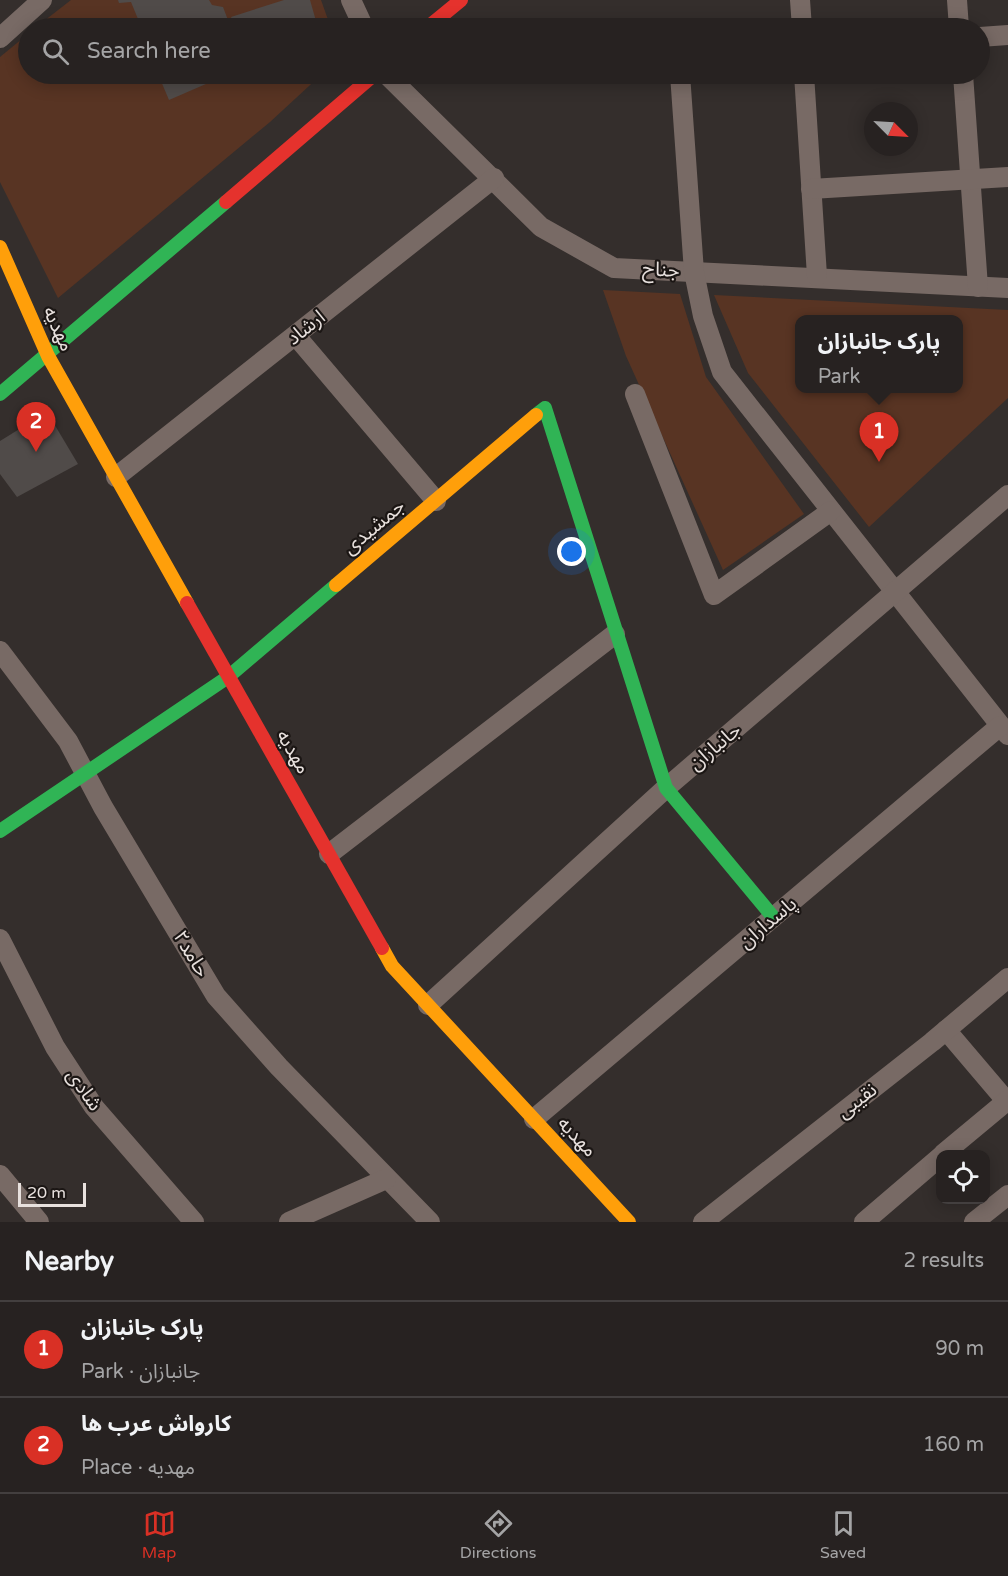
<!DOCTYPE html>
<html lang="en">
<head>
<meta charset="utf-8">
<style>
  :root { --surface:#272221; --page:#2f2a2a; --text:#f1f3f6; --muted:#a4a4a5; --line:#433f3f; --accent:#d93025 }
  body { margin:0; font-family:"Varela Round","Noto Sans Arabic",sans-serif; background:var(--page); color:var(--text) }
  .controls { position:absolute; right:18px; bottom:18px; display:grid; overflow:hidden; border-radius:12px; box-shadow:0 3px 15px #0003 }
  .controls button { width:54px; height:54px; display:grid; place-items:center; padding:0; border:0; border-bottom:2px solid var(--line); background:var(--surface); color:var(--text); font:30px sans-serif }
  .compass { position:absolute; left:864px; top:102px; width:54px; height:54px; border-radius:50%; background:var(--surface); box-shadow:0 3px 15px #0003; rotate:114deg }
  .scale { position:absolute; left:18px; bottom:15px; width:68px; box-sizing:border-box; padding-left:6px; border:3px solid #e8e1de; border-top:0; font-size:16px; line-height:21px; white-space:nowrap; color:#e8e1de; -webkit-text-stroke:4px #1b1614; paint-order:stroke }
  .you { position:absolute; left:572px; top:552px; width:21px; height:21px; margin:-15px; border:4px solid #fff; border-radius:50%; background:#1a73e8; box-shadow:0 0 0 9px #1a73e833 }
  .badge { display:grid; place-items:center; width:39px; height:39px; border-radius:50%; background:var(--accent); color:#fff; font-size:20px; font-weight:700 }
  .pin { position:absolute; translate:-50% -50px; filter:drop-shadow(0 2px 3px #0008) }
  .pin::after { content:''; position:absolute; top:32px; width:21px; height:18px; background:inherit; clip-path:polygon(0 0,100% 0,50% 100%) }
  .popup { position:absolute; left:795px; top:315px; width:168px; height:78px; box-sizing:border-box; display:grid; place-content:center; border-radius:12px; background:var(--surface); filter:drop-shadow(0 2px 4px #0005); font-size:20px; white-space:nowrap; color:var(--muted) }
  .popup b { font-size:22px; color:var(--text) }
  .popup::after { content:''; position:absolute; left:50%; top:100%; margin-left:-12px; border:12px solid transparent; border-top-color:var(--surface) }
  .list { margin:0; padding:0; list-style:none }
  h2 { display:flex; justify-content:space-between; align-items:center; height:78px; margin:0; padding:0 24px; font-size:26px }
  h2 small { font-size:20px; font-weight:400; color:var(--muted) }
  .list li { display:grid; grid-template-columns:39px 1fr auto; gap:18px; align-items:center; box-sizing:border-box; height:96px; padding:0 24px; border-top:2px solid var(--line) }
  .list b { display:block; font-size:22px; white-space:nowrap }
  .list p { margin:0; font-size:20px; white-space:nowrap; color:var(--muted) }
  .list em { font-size:20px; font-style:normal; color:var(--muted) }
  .icon { flex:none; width:33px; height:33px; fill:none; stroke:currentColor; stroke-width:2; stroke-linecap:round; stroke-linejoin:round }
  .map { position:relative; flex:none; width:1008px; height:1222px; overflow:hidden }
  .search { position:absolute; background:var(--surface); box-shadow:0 3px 15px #0003; left:18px; right:18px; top:18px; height:66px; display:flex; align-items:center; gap:15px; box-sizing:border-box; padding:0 21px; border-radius:33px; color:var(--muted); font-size:22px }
  .sheet { height:270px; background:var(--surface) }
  nav { display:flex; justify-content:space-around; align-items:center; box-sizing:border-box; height:84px; border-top:2px solid var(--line); background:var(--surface); font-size:16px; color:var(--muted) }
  nav a { display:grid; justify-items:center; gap:3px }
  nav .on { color:var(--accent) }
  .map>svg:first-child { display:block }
</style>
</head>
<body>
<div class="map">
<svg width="1008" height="1222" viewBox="0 0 1008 1222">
  <rect width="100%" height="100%" fill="#342e2c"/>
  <g fill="#583423" fill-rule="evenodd">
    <path d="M71,0h250l10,28h-296z"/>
    <path d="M28,34v40h294l-52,48 -212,176 -58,-116v-125z"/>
    <path d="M603,290l77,4 26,83 98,137 -81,56 -97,-214z"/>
    <path d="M714,295l294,15v88l-139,129 -121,-154zM800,320h158v68h-158z"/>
  </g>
  <g fill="#504b49">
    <path d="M118,0h91l3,5 11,2 8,21h-82l-2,-10 -9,1 -7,-17 -12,1z"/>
    <path d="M284,0h26l8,28h-83l-4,-11z"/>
    <path d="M158,74h71l-60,26z"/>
    <path d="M47,412l31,52 -61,33 -17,-23v-33z"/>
  </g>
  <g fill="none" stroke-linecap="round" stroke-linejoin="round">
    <g stroke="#786a65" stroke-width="20">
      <path d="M351,0l13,28"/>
      <path d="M800,0l2,28"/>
      <path d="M957,0l2,28"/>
      <path d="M980,37l28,-2"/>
      <path d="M0,38l42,-38"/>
      <path d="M386,74l155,153 73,41 394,20"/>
      <path d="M680,74l14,198 9,44 19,56 286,363"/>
      <path d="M804,74l13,202"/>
      <path d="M963,74l15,213"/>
      <path d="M811,189l197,-12"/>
      <path d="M296,336l140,165"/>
      <path d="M635,394l79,201 117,-84"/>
      <path d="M116,477l378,-299"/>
      <path d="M0,651l68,90 35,66 113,189 63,71 151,155"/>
      <path d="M329,854l286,-220"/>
      <path d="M0,939l55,108 39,60 100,115"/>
      <path d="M428,1005l238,-217 342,-293"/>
      <path d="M946,1030l62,73"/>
      <path d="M534,1119l466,-393"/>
      <path d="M943,1154l65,-54"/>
      <path d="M0,1175l39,47"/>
      <path d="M289,1222l97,-43"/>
      <path d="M703,1222l229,-180 76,-64"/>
      <path d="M864,1222l76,-65"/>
      <path d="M974,1222l34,-27"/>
    </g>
    <g stroke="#30b455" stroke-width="14">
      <path d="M0,394l226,-192"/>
      <path d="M536,415l9,-7 121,380 108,130"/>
      <path d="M0,831l228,-154 108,-92"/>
    </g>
    <g stroke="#ff9f0a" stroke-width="14">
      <path d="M0,247l48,109 139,247"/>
      <path d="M336,585l200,-170"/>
      <path d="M382,948l10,18 237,256"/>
    </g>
    <g stroke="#e5322d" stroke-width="14">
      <path d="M427,28l34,-28"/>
      <path d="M226,202l149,-128"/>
      <path d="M187,603l195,345"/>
    </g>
  </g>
  <g text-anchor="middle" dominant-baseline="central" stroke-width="4.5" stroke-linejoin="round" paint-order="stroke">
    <g font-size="20" fill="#e8e1de" stroke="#1b1614">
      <text transform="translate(661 270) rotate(3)">جناح</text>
      <text transform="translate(306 328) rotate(-38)">ارشاد</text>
      <text transform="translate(58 329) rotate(65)">مهدیه</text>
      <text transform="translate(374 527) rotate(-40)">جمشیدی</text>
      <text transform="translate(715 747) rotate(-40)">جانبازان</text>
      <text transform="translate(293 752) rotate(60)">مهدیه</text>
      <text transform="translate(768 923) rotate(-40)">پاسداران</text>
      <text transform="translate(191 954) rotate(59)">حامد۲</text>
      <text transform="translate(84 1090) rotate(55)">شادی</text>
      <text transform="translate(857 1101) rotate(-38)">نقیبی</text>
      <text transform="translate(577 1137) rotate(47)">مهدیه</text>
    </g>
  </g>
</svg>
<div class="controls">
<button><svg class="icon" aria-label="locate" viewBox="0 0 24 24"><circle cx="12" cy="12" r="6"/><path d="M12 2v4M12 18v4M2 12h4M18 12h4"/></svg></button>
</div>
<svg class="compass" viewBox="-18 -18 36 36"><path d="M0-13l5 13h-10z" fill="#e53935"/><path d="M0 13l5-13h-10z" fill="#a4a4a5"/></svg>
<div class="scale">20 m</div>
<div class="you"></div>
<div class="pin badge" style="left:879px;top:462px">1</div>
<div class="popup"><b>پارک جانبازان</b>Park</div>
<div class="pin badge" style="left:36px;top:452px">2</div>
<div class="search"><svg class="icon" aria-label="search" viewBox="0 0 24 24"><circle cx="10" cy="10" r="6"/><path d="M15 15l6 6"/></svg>Search here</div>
</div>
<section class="sheet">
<h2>Nearby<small>2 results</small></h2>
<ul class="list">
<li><span class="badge">1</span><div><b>پارک جانبازان</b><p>Park · جانبازان</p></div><em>90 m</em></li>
<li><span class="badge">2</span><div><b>کارواش عرب ها</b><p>Place · مهدیه</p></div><em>160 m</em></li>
</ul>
</section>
<nav>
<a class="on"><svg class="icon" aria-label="map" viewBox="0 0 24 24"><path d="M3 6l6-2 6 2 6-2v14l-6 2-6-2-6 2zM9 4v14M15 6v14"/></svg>Map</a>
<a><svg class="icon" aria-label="directions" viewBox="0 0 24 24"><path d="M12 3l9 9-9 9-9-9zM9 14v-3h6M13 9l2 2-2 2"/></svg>Directions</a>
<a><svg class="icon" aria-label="saved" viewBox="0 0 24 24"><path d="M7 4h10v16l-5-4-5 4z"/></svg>Saved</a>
</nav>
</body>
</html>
